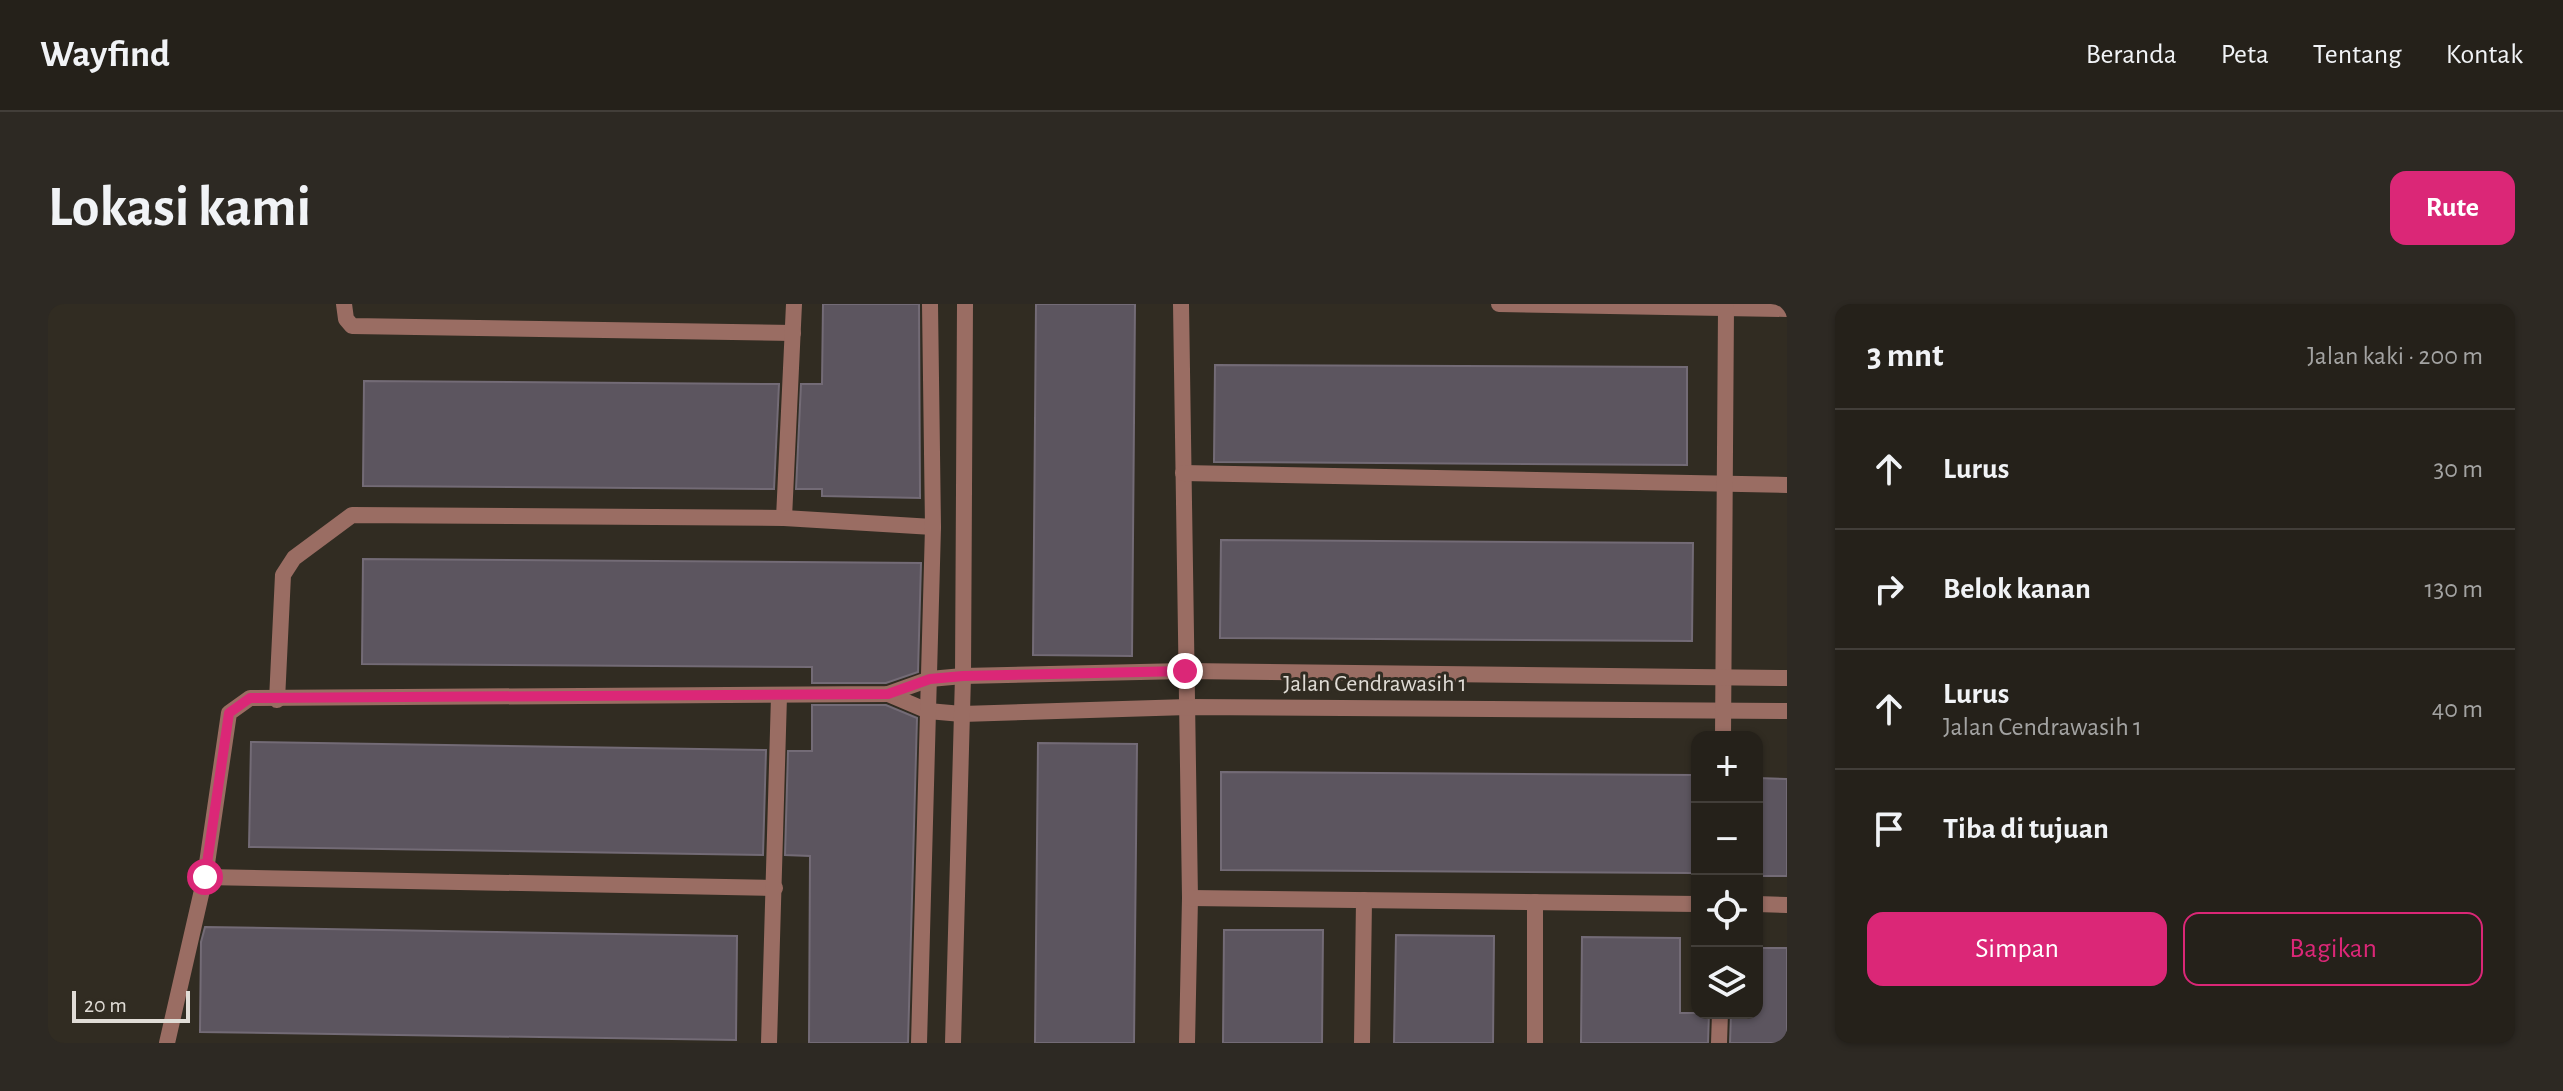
<!DOCTYPE html>
<html lang="id">
<head>
<meta charset="utf-8">
<style>
  :root { --surface:#25211a; --page:#2d2923; --text:#f1f3f6; --muted:#a3a3a2; --line:#423e39; --accent:#db2777 }
  body { margin:0; font-family:"Alegreya Sans",sans-serif; background:var(--page); color:var(--text) }
  .controls { position:absolute; right:24px; bottom:24px; display:grid; overflow:hidden; border-radius:16px; box-shadow:0 2px 6px #0004 }
  .controls button { width:72px; height:72px; display:grid; place-items:center; padding:0; border:0; border-bottom:2px solid var(--line); background:var(--surface); color:var(--text); font:40px sans-serif }
  .scale { position:absolute; left:24px; bottom:20px; width:118px; box-sizing:border-box; padding-left:8px; border:4px solid #e0dcd6; border-top:0; font-size:22px; line-height:28px; white-space:nowrap; color:#e0dcd6; -webkit-text-stroke:6px #312c22; paint-order:stroke }
  .stop { position:absolute; width:24px; height:24px; margin:-18px; border:6px solid #db2777; border-radius:50%; background:#fff }
  .stop.end { background:#db2777; border-color:#fff; box-shadow:0 2px 8px #0008 }
  .list { margin:0; padding:0; list-style:none }
  h2 { display:flex; justify-content:space-between; align-items:center; height:104px; margin:0; padding:0 32px; font-size:34px }
  h2 small { font-size:26px; font-weight:400; color:var(--muted) }
  .list li { display:grid; grid-template-columns:52px 1fr auto; gap:24px; align-items:center; box-sizing:border-box; height:120px; padding:0 32px; border-top:2px solid var(--line) }
  .list b { display:block; font-size:30px; white-space:nowrap }
  .list p { margin:0; font-size:26px; white-space:nowrap; color:var(--muted) }
  .list em { font-size:26px; font-style:normal; color:var(--muted) }
  .actions { display:flex; gap:16px; padding:24px 32px }
  .actions a { flex:1; padding:18px 0; border:2px solid var(--accent); border-radius:16px; text-align:center; font-size:28px; color:var(--accent) }
  .actions .main { background:var(--accent); color:#fff }
  .icon { flex:none; width:44px; height:44px; fill:none; stroke:currentColor; stroke-width:2; stroke-linecap:round; stroke-linejoin:round }
  .map { position:relative; flex:none; width:1739px; height:739px; overflow:hidden; border-radius:16px }
  header { display:flex; align-items:center; gap:48px; box-sizing:border-box; height:112px; padding:0 40px; background:var(--surface); border-bottom:2px solid var(--line) }
  header strong { font-size:38px }
  nav { display:flex; gap:44px; margin-inline-start:auto; font-size:28px }
  .intro { display:flex; align-items:center; justify-content:space-between; box-sizing:border-box; height:192px; padding:0 48px }
  h1 { margin:0; font-size:56px }
  .button { padding:20px 36px; border-radius:16px; background:var(--accent); color:#fff; font-size:28px; font-weight:700 }
  main { display:flex; gap:48px; padding:0 48px }
  aside { flex:1; background:var(--surface); border-radius:16px; box-shadow:0 2px 6px #0004 }
  .map>svg:first-child { display:block }
</style>
</head>
<body>
<header>
<strong>Wayfind</strong>
<nav><a>Beranda</a><a>Peta</a><a>Tentang</a><a>Kontak</a></nav>
</header>
<div class="intro"><h1>Lokasi kami</h1><a class="button">Rute</a></div>
<main>
<div class="map">
<svg width="1739" height="739" viewBox="0 0 1739 739">
  <rect width="100%" height="100%" fill="#312c22"/>
  <g fill="#5c555f" stroke="#736b76" stroke-width="2">
    <path d="M775,0h96l1,194 -98,-2v-7h-26l5,-105h21z"/>
    <path d="M988,0h99l-3,352 -99,-1z"/>
    <path d="M1167,61l472,2v98l-473,-3z"/>
    <path d="M316,77l415,3 -5,105 -411,-3z"/>
    <path d="M1173,236l472,3 -1,98 -472,-3z"/>
    <path d="M315,255l558,4 -3,109 -32,11h-74v-16l-450,-3z"/>
    <path d="M764,401h74l31,13 -9,325h-99l1,-187 -25,-1 3,-104h24z"/>
    <path d="M203,438l515,8 -3,105 -514,-8z"/>
    <path d="M990,439l99,1 -3,299h-99z"/>
    <path d="M1173,468l472,3 -1,98 -471,-3z"/>
    <path d="M1709,474l30,1v97h-30z"/>
    <path d="M157,623l532,9 -1,104 -536,-8 1,-90z"/>
    <path d="M1176,626h99l-1,113h-99z"/>
    <path d="M1348,631l98,1 -1,107h-99z"/>
    <path d="M1534,633l98,1v75h29l-1,30h-127z"/>
    <path d="M1709,644h30v95h-57l1,-30h26z"/>
  </g>
  <g fill="none" stroke-linecap="round" stroke-linejoin="round">
    <g stroke="#9a6d63" stroke-width="16">
      <path d="M296,0l2,15 6,7 441,7"/>
      <path d="M1133,0l9,594 -3,145"/>
      <path d="M1451,0l288,5"/>
      <path d="M1135,169l604,12"/>
      <path d="M736,214l10,-214"/>
      <path d="M840,390l40,17 34,3 226,-7 599,4"/>
      <path d="M229,396l6,-125 11,-17 58,-43 432,3 149,9"/>
      <path d="M1675,433l3,-429"/>
      <path d="M157,573l570,11"/>
      <path d="M1142,594l507,6"/>
      <path d="M1487,598v141"/>
      <path d="M1709,600l30,1"/>
      <path d="M119,739l38,-166 24,-164 21,-15 638,-4 42,-15 33,-3 222,-5 602,7"/>
      <path d="M721,739l10,-347"/>
      <path d="M871,739l14,-516 -3,-223"/>
      <path d="M905,739l10,-367 2,-372"/>
      <path d="M1314,739l2,-143"/>
      <path d="M1671,739l1,-30"/>
    </g>
  </g>
  <g fill="none" stroke-linecap="round" stroke-linejoin="round">
    <path stroke="#db2777" stroke-width="10" d="M157,573l24,-164 21,-15 638,-4 42,-15 33,-3 222,-5"/>
  </g>
  <g text-anchor="middle" dominant-baseline="central" stroke-width="6" stroke-linejoin="round" paint-order="stroke">
    <g font-size="24" fill="#e0dcd6" stroke="#312c22">
      <text x="1327" y="380">Jalan Cendrawasih 1</text>
    </g>
  </g>
</svg>
<div class="controls">
<button>+</button>
<button>−</button>
<button><svg class="icon" aria-label="locate" viewBox="0 0 24 24"><circle cx="12" cy="12" r="6"/><path d="M12 2v4M12 18v4M2 12h4M18 12h4"/></svg></button>
<button><svg class="icon" aria-label="layers" viewBox="0 0 24 24"><path d="M12 4l9 5-9 5-9-5zM3 14l9 5 9-5"/></svg></button>
</div>
<div class="scale">20 m</div>
<div class="stop" style="left:157px;top:573px"></div>
<div class="stop end" style="left:1137px;top:367px"></div>
</div>
<aside>
<h2>3 mnt<small>Jalan kaki · 200 m</small></h2>
<ul class="list">
<li><svg class="icon" aria-label="ahead" viewBox="0 0 24 24"><path d="M12 20V5M6 11l6-6 6 6"/></svg><div><b>Lurus</b></div><em>30 m</em></li>
<li><svg class="icon" aria-label="right" viewBox="0 0 24 24"><path d="M7 20v-9h11M14 6l5 5-5 5"/></svg><div><b>Belok kanan</b></div><em>130 m</em></li>
<li><svg class="icon" aria-label="ahead" viewBox="0 0 24 24"><path d="M12 20V5M6 11l6-6 6 6"/></svg><div><b>Lurus</b><p>Jalan Cendrawasih 1</p></div><em>40 m</em></li>
<li><svg class="icon" aria-label="arrive" viewBox="0 0 24 24"><path d="M6 21V4h12l-3 4 3 4H6"/></svg><div><b>Tiba di tujuan</b></div></li>
</ul>
<div class="actions"><a class="main">Simpan</a><a>Bagikan</a></div>
</aside>
</main>
</body>
</html>
